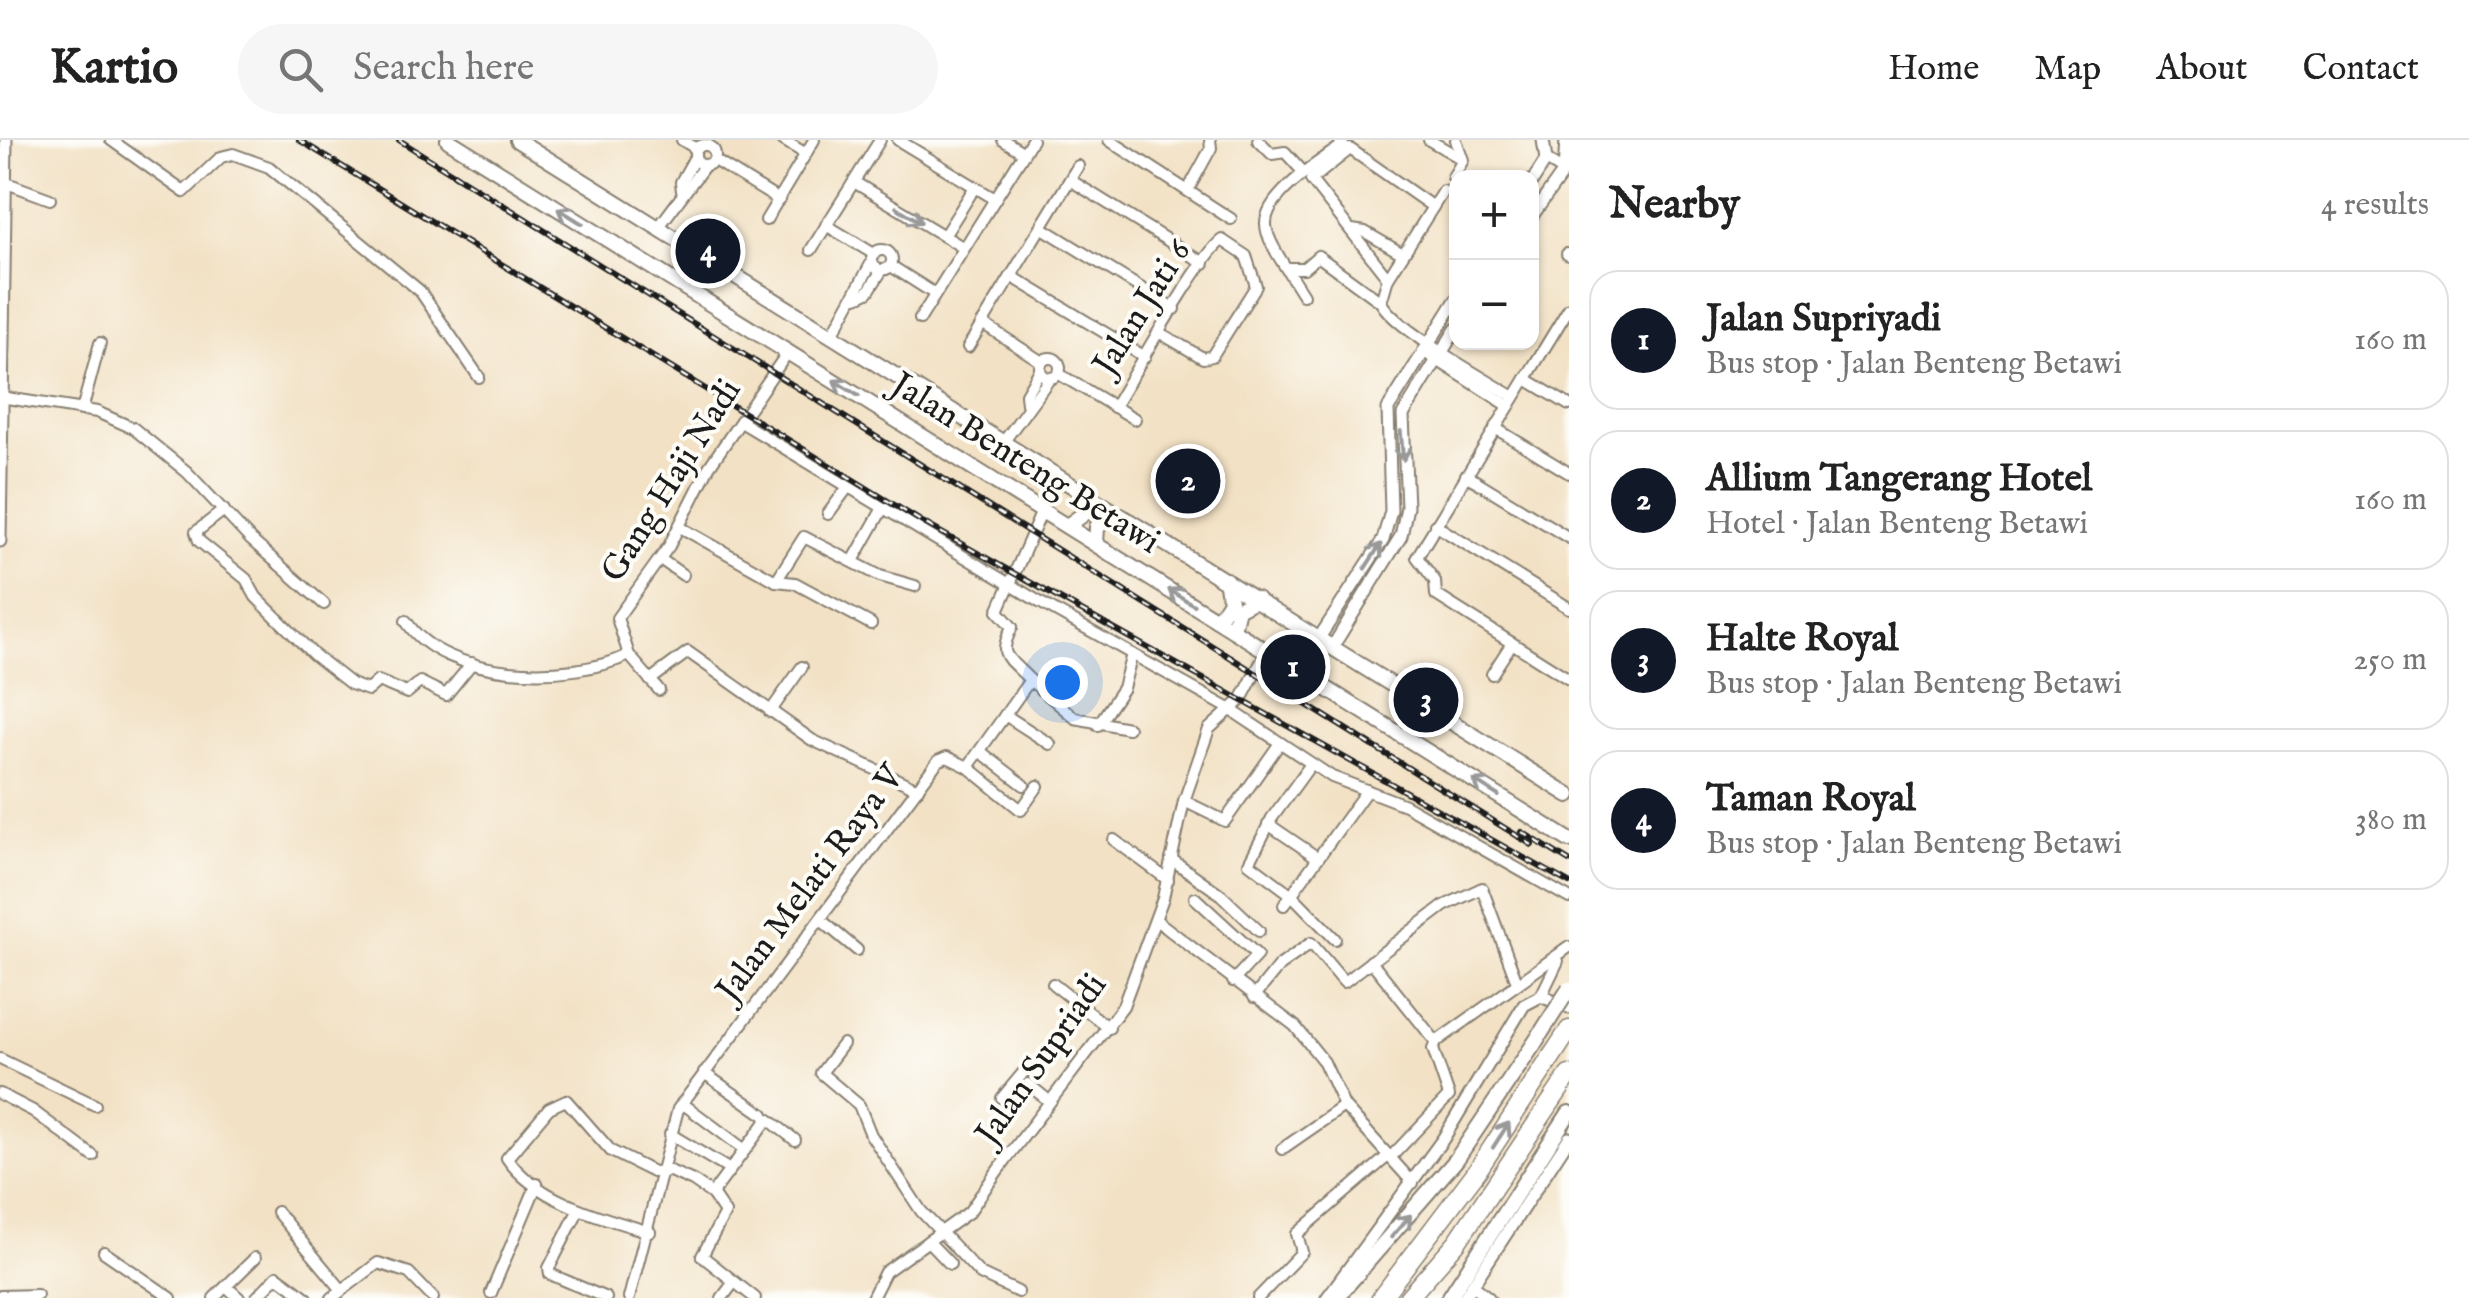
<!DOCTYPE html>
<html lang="en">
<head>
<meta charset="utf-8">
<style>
  :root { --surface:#fff; --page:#f6f6f6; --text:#222; --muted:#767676; --line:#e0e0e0; --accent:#111827 }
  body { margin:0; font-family:"IM FELL English",serif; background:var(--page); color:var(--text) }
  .controls { position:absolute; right:30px; top:30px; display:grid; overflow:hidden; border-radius:20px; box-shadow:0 2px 8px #0004 }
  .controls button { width:90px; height:90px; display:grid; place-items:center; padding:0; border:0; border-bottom:2px solid var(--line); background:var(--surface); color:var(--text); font:50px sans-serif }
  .you { position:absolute; left:1062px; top:542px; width:35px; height:35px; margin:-25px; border:8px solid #fff; border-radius:50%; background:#1a73e8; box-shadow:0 0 0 15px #1a73e833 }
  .badge { display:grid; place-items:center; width:65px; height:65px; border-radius:50%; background:var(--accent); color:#fff; font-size:32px; font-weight:700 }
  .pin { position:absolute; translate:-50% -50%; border:5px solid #fff; box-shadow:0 2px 10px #0006 }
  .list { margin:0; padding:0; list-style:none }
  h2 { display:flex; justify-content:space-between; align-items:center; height:130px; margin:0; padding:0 40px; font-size:42px }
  h2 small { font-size:32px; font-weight:400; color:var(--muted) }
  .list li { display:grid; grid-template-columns:65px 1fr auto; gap:30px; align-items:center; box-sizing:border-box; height:140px; margin:0 20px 20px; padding:0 20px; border:2px solid var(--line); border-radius:30px }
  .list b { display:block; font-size:38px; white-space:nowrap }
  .list p { margin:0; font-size:32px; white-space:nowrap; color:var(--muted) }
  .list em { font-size:32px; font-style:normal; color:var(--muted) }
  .icon { flex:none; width:55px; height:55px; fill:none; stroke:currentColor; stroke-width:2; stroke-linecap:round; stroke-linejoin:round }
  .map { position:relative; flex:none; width:1569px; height:1158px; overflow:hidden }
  header { display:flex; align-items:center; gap:60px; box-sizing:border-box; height:140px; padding:0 50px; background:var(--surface); border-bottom:2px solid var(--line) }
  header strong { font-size:48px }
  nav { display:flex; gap:55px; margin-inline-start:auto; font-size:35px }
  .search { width:700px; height:90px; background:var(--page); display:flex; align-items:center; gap:25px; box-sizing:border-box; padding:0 35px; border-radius:55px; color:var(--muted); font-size:38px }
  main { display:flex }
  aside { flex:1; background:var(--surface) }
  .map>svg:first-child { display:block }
</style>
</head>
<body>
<header>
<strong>Kartio</strong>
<div class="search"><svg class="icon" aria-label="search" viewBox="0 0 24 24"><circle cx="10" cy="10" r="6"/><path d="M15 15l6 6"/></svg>Search here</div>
<nav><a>Home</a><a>Map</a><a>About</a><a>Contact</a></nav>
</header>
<main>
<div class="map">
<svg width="1569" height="1158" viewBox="0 0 1569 1158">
  <rect width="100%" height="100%" fill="#fdfcf7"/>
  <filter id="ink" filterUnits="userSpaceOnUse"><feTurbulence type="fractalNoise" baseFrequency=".01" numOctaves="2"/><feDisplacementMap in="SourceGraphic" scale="20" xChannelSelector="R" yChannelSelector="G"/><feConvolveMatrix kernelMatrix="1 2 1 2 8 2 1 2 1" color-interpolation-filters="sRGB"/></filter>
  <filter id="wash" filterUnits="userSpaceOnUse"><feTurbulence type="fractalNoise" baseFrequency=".0048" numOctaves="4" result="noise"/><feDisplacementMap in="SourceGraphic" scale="40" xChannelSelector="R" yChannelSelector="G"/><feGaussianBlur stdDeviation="2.25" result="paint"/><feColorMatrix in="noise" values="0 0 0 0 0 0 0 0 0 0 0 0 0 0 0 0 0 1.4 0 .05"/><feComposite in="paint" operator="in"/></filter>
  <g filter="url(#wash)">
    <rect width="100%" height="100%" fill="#f2e1c4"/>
  </g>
  <g filter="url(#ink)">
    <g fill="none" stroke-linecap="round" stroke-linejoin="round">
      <defs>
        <g id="minor">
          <path d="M111,0l73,52 37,-35 12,-3 36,13 151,124 59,86"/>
          <path d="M682,0l15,9"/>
          <path d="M783,0l23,14"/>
          <path d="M898,0l97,59"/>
          <path d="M1003,0l21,13"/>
          <path d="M1109,0l122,79"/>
          <path d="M1258,0l14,14 13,-2 19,21"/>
          <path d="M1339,0l4,5c-21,15 -78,50 -77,79 0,14 13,33 20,44h18l14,-12 63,46"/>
          <path d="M1429,0l33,19"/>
          <circle cx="705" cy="15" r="10"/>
          <path d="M714,20l65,40"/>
          <path d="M1546,20l23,14"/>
          <path d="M1453,37l10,-17 -7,-20"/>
          <path d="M1070,40l134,83"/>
          <path d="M4,42l46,17"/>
          <path d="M854,42l110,66"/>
          <path d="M1188,50l23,-42 -1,-8"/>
          <path d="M682,51l-1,-9 14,-25"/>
          <path d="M1443,51l-55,87 -7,24c12,26 106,78 133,95"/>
          <path d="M766,80l48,-80"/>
          <path d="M826,85l48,29"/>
          <path d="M1041,87l134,82"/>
          <path d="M658,88l47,-63"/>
          <path d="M1352,90l13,2 38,22"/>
          <path d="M944,96l31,-49"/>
          <circle cx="882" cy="120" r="10"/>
          <path d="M811,110l69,-110"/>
          <path d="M1567,114l2,1"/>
          <path d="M891,126l44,28"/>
          <path d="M1286,128l17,27"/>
          <path d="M1011,136l134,81"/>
          <path d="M1388,138l-77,-98 39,-31 83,58"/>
          <path d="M857,157l11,-5 14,-22"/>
          <path d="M1569,168l-152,249 18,24 1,14 133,84"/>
          <path d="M920,179l112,-179"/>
          <path d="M982,183l60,39"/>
          <path d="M831,197l41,-75"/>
          <path d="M968,207l110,-181"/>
          <path d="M1423,211l86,55"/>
          <circle cx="1050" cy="228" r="10"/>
          <path d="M1059,234l76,45"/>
          <path d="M1526,239l43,26"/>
          <path d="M0,257l97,15 36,16 54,44 64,68 73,64"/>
          <path d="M1027,264l-1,-10 14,-24"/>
          <path d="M1114,267c19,-31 87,-153 108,-167l24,16 10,30 -44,70 -9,2 -43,-25"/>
          <path d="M82,270l18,-67"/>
          <path d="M741,282l300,181 187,105 104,69 73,28 164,93"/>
          <path d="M1495,288l74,45"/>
          <path d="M1002,304l48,-66"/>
          <path d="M1466,335l103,63"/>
          <path d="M224,370l-28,22 3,9 47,38 10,18 58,58 37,29 17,6 10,-9 29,12 13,-11 26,13 26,-32"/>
          <path d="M828,374l20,-27"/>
          <path d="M1435,385l134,83"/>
          <path d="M680,387l96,54 19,2 76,41"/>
          <path d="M660,419l23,16"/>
          <path d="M853,421l30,-53"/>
          <path d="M776,441l28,-44 76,39 35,10"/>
          <path d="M406,481c38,60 164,62 223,34"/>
          <path d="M1492,534l20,-31"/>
          <path d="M650,540l38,-28 124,88 106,49"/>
          <path d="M1030,540l45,38 53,10"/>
          <path d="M659,550l-30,-35 -12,-37 52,-72 40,-79 79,-115"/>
          <path d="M770,572l32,-45"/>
          <path d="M1005,575l45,29"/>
          <path d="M1098,585l25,-37 9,-34"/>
          <path d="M981,612l43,33"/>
          <path d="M1311,624l-39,54 -23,45 43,32 43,44"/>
          <path d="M968,627l62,-87c-23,-24 -33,-23 -18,-53l-14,-16 44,-100"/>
          <path d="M1184,661l41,20 55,-78"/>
          <path d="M1268,684l50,34"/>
          <path d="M1114,700l54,40"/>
          <path d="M1171,719l49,35 39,37"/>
          <path d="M1195,758l62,57 -24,26"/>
          <path d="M1284,765l83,-115"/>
          <path d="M821,780l36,30"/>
          <path d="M1156,780l139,106 29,36 20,44 69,77"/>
          <path d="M1371,821l65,81"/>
          <path d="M1053,844l56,44"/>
          <path d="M1541,856l17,-35"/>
          <path d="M1254,857l25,-31 32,-23 33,39 100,-76 38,-18 35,94"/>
          <path d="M843,904l-22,29 38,32 12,30 50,76 59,63 38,18"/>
          <path d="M0,919l95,46"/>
          <path d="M1027,928l-25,30 7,7 19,-21 21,17"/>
          <path d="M704,933l59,41"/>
          <path d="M0,954l33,17 60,45"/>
          <path d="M682,963l63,47"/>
          <path d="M670,994l60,36"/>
          <path d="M1282,1009l62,-43"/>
          <path d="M1390,1018l59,-62 -16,-47 3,-7 133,-95"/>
          <path d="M712,1054l56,-75 27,21"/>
          <path d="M579,1069l-30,59 1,6 56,24"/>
          <path d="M277,1072l65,78"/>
          <path d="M650,1092c-47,-14 -114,-31 -143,-74l42,-50 17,-8 45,51 42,21 17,-1 23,10 19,13 13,19 -23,43 53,42"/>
          <path d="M928,1101l22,23"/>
          <path d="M104,1112l67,46"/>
          <path d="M1473,1145l16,13"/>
          <path d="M227,1147l12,11"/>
          <path d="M491,1153l46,-109"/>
          <path d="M0,1156l37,-1"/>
          <path d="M214,1158l41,-40"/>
          <path d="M256,1158l21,-22 30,22"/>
          <path d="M332,1158l46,-35 31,10 24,25"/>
          <path d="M629,1158l49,-189 260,-348 9,-4 21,10 53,43 17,-24"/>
          <path d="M722,1158l12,-16"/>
          <path d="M872,1158l13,-26 84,-60 29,-42 125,-164 40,-108 21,-97 25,-72 32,-29 26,-49"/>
          <path d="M1258,1158l44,-46 -5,-18 91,-78"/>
        </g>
        <g id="tertiary">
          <path d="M1532,42l14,-22 -3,-20"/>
          <path d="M1532,76l32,-45 2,-31"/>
          <path d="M0,401l6,-401"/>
          <path d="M1319,498l64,-98 8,-29 -3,-102 68,-109"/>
          <path d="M1333,506l68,-110 6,-29 -4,-92 53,-86"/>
          <path d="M1327,1158l116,-159 81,-134 17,-9 28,12"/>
          <path d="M1464,1158l105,-160"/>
        </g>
        <g id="secondary">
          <path d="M448,0l1121,700"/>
          <path d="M517,0l1052,655"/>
          <path d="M1067,386l21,-15 1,-14"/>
          <path d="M1096,404l1,-17 19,-14"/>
          <path d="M1217,480l13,-19 -4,-21"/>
          <path d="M1233,490l5,-21 19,-10"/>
          <path d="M1336,1158l120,-138 78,-116"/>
          <path d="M1449,1158l120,-185"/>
        </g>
        <g id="motorway">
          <path d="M1381,1158l96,-127 92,-141"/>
          <path d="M1408,1158l49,-56 112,-167"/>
        </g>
      </defs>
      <use href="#minor" stroke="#877e70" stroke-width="14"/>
      <use href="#tertiary" stroke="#877e70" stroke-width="15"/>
      <use href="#secondary" stroke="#877e70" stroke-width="18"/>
      <use href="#motorway" stroke="#877e70" stroke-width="21"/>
      <use href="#minor" stroke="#fff" stroke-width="10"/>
      <use href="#tertiary" stroke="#fff" stroke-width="11"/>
      <use href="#secondary" stroke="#fff" stroke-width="14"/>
      <use href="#motorway" stroke="#fff" stroke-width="18"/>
      <defs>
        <g id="rail">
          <path d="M299,0l625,383 645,360"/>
          <path d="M399,0l1133,705"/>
          <path d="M1522,692l47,29"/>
        </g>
      </defs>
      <use href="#rail" stroke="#1c1c1c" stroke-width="6"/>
      <use href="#rail" stroke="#fdfcf7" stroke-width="2.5" stroke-dasharray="8" stroke-linecap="butt"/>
      <defs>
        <path id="secondary-bridge" d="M1534,904l35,-55"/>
      </defs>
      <use href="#secondary-bridge" stroke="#877e70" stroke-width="18" stroke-linecap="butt"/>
      <use href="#secondary-bridge" stroke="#fff" stroke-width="14"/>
    </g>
    <defs><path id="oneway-shaft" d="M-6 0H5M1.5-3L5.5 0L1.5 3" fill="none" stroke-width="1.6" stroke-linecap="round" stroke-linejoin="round" transform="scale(2.5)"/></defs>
    <g stroke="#999">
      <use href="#oneway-shaft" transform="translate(909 75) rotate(31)"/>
      <use href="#oneway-shaft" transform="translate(570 76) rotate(-148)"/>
      <use href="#oneway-shaft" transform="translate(846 248) rotate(-148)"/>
      <use href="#oneway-shaft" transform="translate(1402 306) rotate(85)"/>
      <use href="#oneway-shaft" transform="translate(1373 416) rotate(-57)"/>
      <use href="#oneway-shaft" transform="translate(1181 457) rotate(-148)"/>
      <use href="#oneway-shaft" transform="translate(1486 648) rotate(-148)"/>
      <use href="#oneway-shaft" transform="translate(1501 995) rotate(-57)"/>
      <use href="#oneway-shaft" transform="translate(1401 1086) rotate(-49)"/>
    </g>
  </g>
  <g text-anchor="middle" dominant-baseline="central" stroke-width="8" stroke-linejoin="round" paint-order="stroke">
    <g font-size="35" fill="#1c1c1c" stroke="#fdfcf7">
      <text transform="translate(1143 168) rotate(-58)">Jalan Jati 6</text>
      <text transform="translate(1025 324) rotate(32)">Jalan Benteng Betawi</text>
      <text transform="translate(672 341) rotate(-58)">Gang Haji Nadi</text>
      <text transform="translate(811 744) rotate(-53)">Jalan Melati Raya V</text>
      <text transform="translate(1042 920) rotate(-55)">Jalan Supriadi</text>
    </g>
  </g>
</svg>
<div class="controls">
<button>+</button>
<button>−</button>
</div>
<div class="you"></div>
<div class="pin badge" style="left:1293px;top:527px">1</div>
<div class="pin badge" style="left:1188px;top:341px">2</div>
<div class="pin badge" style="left:1426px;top:560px">3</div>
<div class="pin badge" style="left:708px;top:111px">4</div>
</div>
<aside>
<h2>Nearby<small>4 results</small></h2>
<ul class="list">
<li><span class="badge">1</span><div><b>Jalan Supriyadi</b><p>Bus stop · Jalan Benteng Betawi</p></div><em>160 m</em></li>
<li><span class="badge">2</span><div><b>Allium Tangerang Hotel</b><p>Hotel · Jalan Benteng Betawi</p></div><em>160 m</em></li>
<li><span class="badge">3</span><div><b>Halte Royal</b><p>Bus stop · Jalan Benteng Betawi</p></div><em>250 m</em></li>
<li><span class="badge">4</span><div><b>Taman Royal</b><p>Bus stop · Jalan Benteng Betawi</p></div><em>380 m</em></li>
</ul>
</aside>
</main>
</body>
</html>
